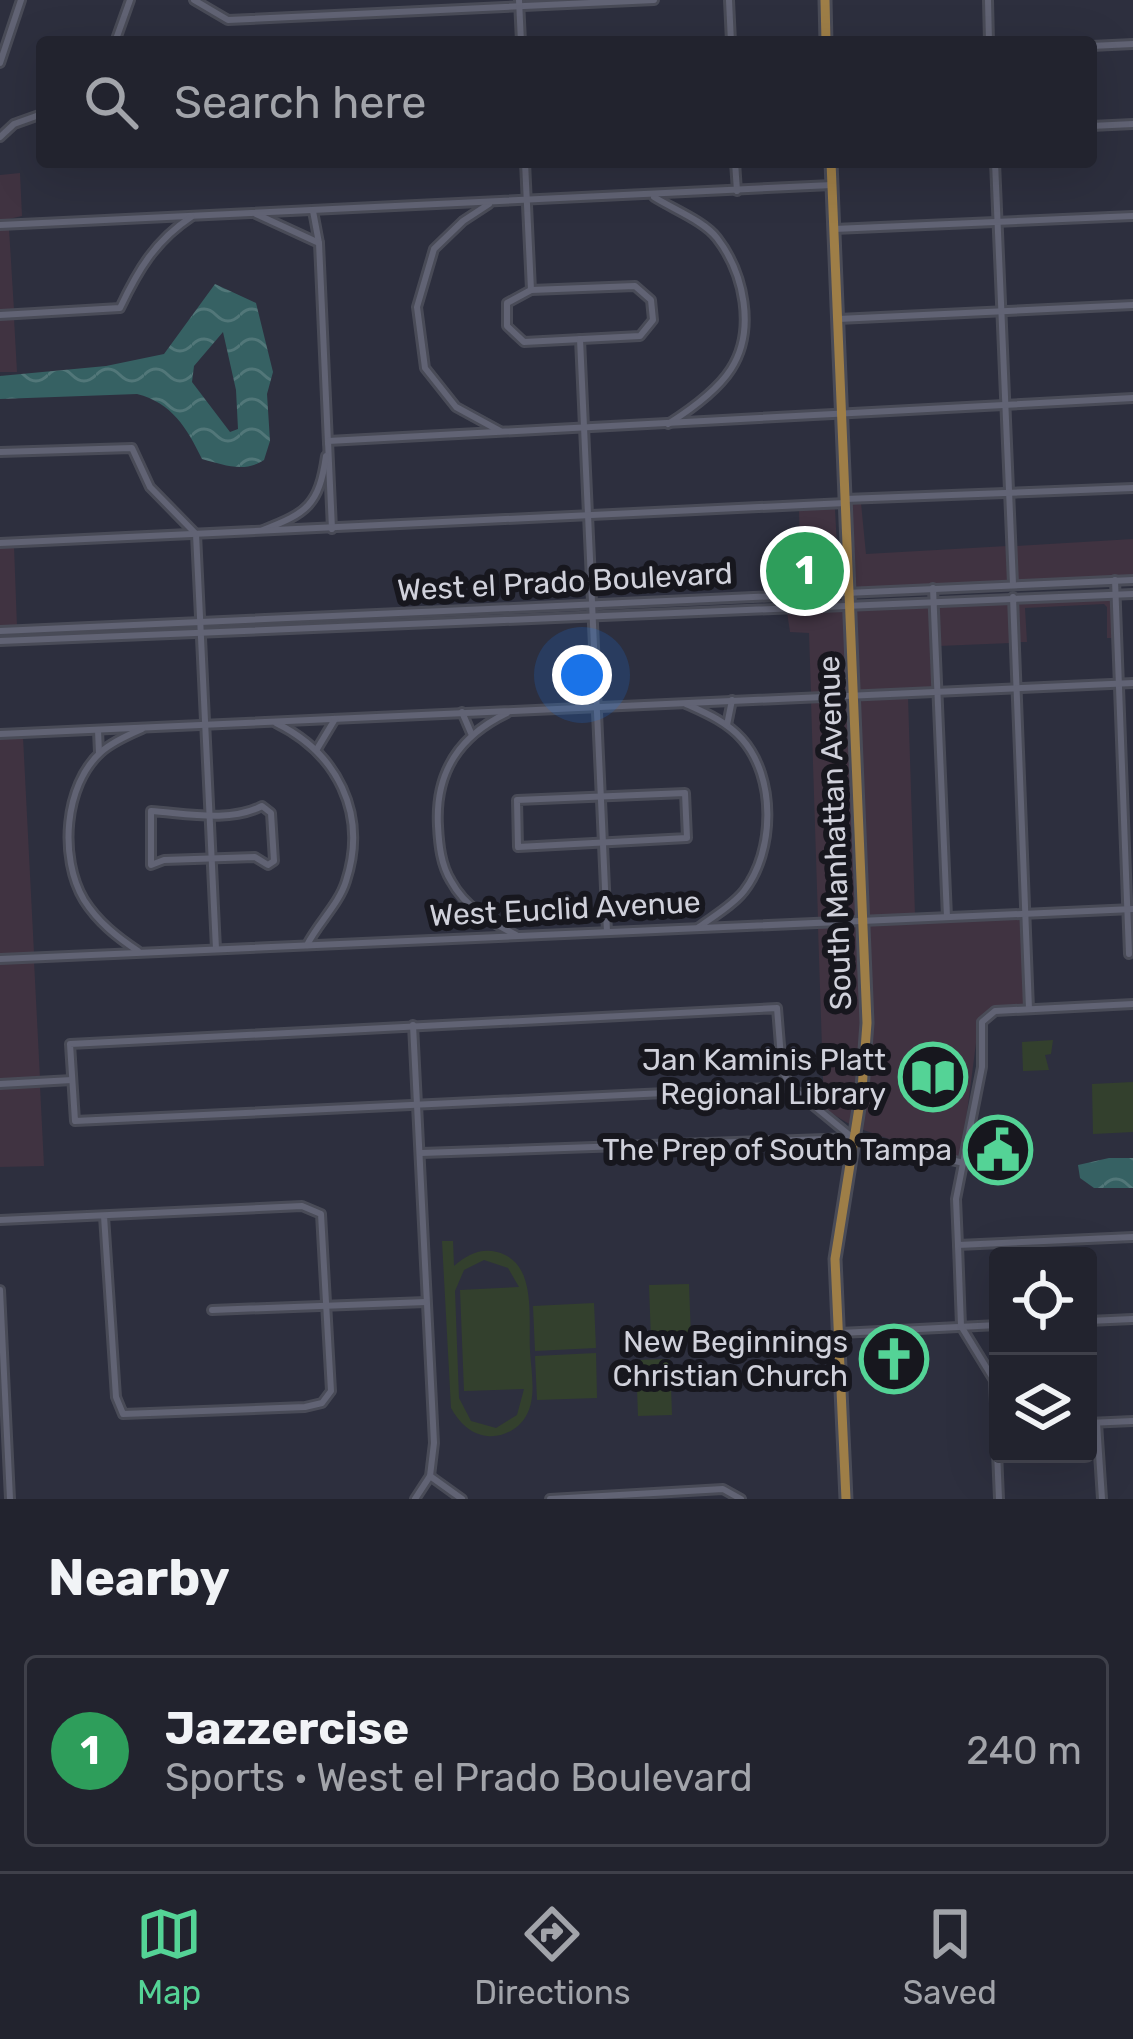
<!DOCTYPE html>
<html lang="en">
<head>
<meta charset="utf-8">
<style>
  :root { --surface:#22232e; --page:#2a2b36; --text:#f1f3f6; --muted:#a2a4aa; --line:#3f404a; --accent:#54d396 }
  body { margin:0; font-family:Rubik,sans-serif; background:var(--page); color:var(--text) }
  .controls { position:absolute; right:36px; bottom:36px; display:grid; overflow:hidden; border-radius:12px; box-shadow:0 12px 48px #0002 }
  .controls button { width:108px; height:108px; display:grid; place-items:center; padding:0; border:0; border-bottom:3px solid var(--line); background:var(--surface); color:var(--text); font:60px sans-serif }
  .you { position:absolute; left:582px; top:675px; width:42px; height:42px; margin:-30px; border:9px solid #fff; border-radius:50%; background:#1a73e8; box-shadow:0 0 0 18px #1a73e833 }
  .badge { display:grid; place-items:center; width:78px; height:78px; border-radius:50%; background:var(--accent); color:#fff; font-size:39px; font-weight:700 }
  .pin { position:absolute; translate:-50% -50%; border:6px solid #fff; box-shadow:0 3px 12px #0006 }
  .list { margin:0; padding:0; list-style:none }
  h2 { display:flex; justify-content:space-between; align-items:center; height:156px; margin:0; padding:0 48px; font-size:51px }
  h2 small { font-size:39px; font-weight:400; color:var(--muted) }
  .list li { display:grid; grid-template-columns:78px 1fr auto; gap:36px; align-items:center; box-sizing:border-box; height:192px; margin:0 24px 24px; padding:0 24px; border:3px solid var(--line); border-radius:12px }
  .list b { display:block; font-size:45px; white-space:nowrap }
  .list p { margin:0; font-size:39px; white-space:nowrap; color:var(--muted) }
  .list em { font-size:39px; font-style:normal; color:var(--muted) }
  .icon { flex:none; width:66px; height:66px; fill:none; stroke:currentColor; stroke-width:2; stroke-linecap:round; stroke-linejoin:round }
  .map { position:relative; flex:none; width:1133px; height:1499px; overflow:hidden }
  .search { position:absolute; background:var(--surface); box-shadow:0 12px 48px #0002; left:36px; right:36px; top:36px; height:132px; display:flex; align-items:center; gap:30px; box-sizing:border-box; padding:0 42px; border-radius:12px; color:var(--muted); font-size:45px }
  .sheet { height:372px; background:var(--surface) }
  nav { display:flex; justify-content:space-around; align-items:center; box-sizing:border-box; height:168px; border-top:3px solid var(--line); background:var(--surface); font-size:33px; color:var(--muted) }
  nav a { display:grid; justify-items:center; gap:6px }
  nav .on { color:var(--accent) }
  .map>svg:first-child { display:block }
</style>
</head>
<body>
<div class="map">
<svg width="1133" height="1499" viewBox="0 0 1133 1499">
  <defs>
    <pattern id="water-waves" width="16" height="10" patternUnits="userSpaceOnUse" patternTransform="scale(3)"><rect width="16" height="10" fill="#366163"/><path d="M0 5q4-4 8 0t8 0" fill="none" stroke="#527779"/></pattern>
  </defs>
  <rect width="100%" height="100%" fill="#2d2f3e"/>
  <g fill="#403341">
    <path d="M20,173l2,43 -22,5v-46z"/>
    <path d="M0,229h9l5,81 -14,1z"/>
    <path d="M0,318h14l3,54h-17z"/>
    <path d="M849,503h12l5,51 141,-8 2,35 -158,8z"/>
    <path d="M835,509l4,75h-5v5l-51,6 -3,-43 20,-1 -1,-41z"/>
    <path d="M1133,539v37l-117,5 -2,-35z"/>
    <path d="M14,546l3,81 -17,1v-81z"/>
    <path d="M1112,599l1,39h-6v-31l-3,-3 -79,4 2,34h-8l-2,-41z"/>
    <path d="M1010,601l1,42 -72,3 -2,-41z"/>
    <path d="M930,605l4,83 -77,3 -4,-81z"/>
    <path d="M846,610l4,81 -39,2 -2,-60 -19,-1 -3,-20z"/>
    <path d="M908,697l7,218 -50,2 -8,-218z"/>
    <path d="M850,699l8,218 -40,2 -7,-218z"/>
    <path d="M23,737l11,216 -34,2v-217z"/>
    <path d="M1022,918l3,87 -33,2 -13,13 -18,139 -44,-10 -59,-21 10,-66 -2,-137z"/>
    <path d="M859,925l2,137 -10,63 -27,-16 -6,-182z"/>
    <path d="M34,961l6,117 -40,2v-117z"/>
    <path d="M40,1086l4,80 -44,1v-80z"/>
  </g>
  <g fill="#33402d" fill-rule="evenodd">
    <path d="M1053,1040l-2,14 -6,1 4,15 -26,1 -1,-29z"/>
    <path d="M1133,1082v50l-40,2 -1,-50z"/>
    <path d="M442,1241h11l1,25c13,-11 26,-18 43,-14 41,10 31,67 33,99 1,19 7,47 -4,65 -7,13 -24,22 -39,20 -17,-2 -28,-14 -36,-28zM484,1260l24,8 11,19 -59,3 4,101 60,-2 -7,26 -21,13 -25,-7 -12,-23 -4,-107 9,-21z"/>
    <path d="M689,1284l2,54 -40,2 -2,-55z"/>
    <path d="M594,1303l2,45 -61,3 -2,-45z"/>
    <path d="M596,1353l1,45 -60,2 -2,-44z"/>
    <path d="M670,1359l2,56 -34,1 -2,-56z"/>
  </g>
  <g fill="url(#water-waves)" fill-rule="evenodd">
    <path d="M215,284l41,19 17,69 -6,22 3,47 -6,19c-20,13 -40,5 -62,-1 -15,-31 -30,-56 -65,-65l-137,5v-23l106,-10 58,-12zM223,332l13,58 2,39 -8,3 -38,-50 2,-16z"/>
    <path d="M1109,1158h24v30h-39l-14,-10 -2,-13z"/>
  </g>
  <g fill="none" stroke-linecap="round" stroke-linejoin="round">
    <defs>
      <g id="minor">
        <path d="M194,0l34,20 426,-20"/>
        <path d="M519,0l2,42"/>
        <path d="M729,0l2,42"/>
        <path d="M988,0l1,42"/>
        <path d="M115,42l15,-42"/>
        <path d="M1091,46l42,-2"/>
        <path d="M0,63l21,-63"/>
        <path d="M1091,126l42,-2"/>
        <path d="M0,137l14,-13 28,-10"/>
        <path d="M525,162l6,128"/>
        <path d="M735,162l2,29"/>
        <path d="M995,162l18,422"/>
        <path d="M654,197c19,12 50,24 63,41 27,35 39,92 14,131 -14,22 -41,41 -63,55"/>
        <path d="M489,204l-26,17 -29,28 -17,58 8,61 31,39 44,24"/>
        <path d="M313,211l6,32"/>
        <path d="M256,214l63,29 9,200"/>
        <path d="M0,225l832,-40"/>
        <path d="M834,229l299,-13"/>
        <path d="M635,286l16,14 2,20 -13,16 -116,6 -17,-16v-23l24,-13z"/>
        <path d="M0,315l120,-7c18,-38 35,-67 71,-91"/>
        <path d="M838,319l295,-14"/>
        <path d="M580,339l27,593"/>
        <path d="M0,452l132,-4 18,39 46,47 20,415"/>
        <path d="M845,499l288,-11"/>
        <path d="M332,529l-4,-88 805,-43"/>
        <path d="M263,530c44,-17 56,-25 63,-74"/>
        <path d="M0,543l845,-40"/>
        <path d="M1115,580l14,374"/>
        <path d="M933,588l14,329"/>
        <path d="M1013,597l16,412"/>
        <path d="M0,631l1133,-51"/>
        <path d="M0,641l1133,-47"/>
        <path d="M686,704c20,9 41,18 56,35 34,38 33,112 2,152 -11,14 -30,25 -45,36"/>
        <path d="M462,712l9,21"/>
        <path d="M507,713c-48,23 -72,59 -69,113 1,19 3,39 13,55 14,26 40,41 65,54"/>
        <path d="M276,723c61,30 92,90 70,158 -7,23 -28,42 -39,64"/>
        <path d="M727,725l5,-25"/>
        <path d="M98,730l1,23"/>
        <path d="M0,734l1133,-51"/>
        <path d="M317,749l18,-30"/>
        <path d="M685,793l2,45 -169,9 -1,-47z"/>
        <path d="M262,806l9,7 3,48 -6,4 -13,-8 -91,3 -13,5v-54c33,2 79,12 111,-5z"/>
        <path d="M138,951c-21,-14 -40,-29 -54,-51 -25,-42 -20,-115 17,-148 11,-10 27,-17 41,-23"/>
        <path d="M0,959l1133,-50"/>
        <path d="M413,1025l21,418 -4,33 -15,23"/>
        <path d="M0,1084l72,-4"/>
        <path d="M791,1087l-9,-17 -5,-62 -707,36 5,77 716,-34 62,51"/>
        <path d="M421,1153l432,-15 111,25"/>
        <path d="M0,1220l302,-14 19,8 10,177 -9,12 -17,4 -182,7 -7,-17 -12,-181"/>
        <path d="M958,1245l175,-8"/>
        <path d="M0,1290l10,209"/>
        <path d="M212,1310l214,-8"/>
        <path d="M1088,1321l45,-2"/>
        <path d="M840,1333l158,-8"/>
        <path d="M1088,1423l45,-2"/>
        <path d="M1097,1423l5,76"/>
        <path d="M430,1476l32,23"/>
        <path d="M550,1499l173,-10 18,10"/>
        <path d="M999,1499l-5,-119 -33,-54 -3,-81 -2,-46 26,-132v-45l13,-11 138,-7"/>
      </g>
      <g id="major">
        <path d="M825,0l1,42"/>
        <path d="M831,162l36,861 -5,66 -27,170 11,240"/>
      </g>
    </defs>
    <use href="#minor" stroke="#494b57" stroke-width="12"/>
    <use href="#major" stroke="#494b57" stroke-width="15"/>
    <use href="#minor" stroke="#616374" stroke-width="6"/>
    <use href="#major" stroke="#9e7e47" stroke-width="9"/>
  </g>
  <defs>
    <symbol id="library-ring" viewBox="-11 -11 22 22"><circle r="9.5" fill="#17171e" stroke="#54d396" stroke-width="1.5"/><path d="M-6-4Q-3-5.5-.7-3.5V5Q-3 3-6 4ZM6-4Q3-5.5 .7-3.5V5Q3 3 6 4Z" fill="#54d396"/></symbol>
    <symbol id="civic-ring" viewBox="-11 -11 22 22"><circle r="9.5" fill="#17171e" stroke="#54d396" stroke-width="1.5"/><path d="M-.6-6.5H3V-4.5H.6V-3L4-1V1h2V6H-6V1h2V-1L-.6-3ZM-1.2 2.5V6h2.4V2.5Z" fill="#54d396"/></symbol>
    <symbol id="church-ring" viewBox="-11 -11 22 22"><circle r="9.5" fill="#17171e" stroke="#54d396" stroke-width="1.5"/><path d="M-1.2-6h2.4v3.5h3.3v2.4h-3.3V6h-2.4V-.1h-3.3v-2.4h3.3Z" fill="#54d396"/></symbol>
  </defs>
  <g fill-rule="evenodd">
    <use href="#library-ring" x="895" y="1039" width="76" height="76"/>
    <use href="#civic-ring" x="960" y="1112" width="76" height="76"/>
    <use href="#church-ring" x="856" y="1321" width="76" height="76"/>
  </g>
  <g text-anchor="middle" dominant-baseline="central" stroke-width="12" stroke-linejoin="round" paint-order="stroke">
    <g font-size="30" fill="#d0d1db" stroke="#17171e">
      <text transform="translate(565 582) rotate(-3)">West el Prado Boulevard</text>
      <text transform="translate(835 833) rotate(-92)">South Manhattan Avenue</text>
      <text transform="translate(565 909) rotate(-3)">West Euclid Avenue</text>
    </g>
    <g font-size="30" fill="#d0d1db" stroke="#17171e" text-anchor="end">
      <text x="886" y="1060">Jan Kaminis Platt<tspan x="886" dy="34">Regional Library</tspan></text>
      <text x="952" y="1150">The Prep of South Tampa</text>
      <text x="848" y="1342">New Beginnings<tspan x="848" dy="34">Christian Church</tspan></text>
    </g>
  </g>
</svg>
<div class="controls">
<button><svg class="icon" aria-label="locate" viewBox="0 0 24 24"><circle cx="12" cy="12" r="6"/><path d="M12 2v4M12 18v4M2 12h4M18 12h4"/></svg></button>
<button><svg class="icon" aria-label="layers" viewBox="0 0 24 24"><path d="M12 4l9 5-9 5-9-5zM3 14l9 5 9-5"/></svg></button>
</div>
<div class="you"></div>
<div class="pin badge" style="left:805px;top:571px;background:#2e9e5b">1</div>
<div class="search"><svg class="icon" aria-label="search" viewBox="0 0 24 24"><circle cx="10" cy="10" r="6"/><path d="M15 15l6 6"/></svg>Search here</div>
</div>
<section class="sheet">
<h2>Nearby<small></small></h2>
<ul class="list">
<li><span class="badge" style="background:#2e9e5b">1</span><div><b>Jazzercise</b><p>Sports · West el Prado Boulevard</p></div><em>240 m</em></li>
</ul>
</section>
<nav>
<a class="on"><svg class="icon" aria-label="map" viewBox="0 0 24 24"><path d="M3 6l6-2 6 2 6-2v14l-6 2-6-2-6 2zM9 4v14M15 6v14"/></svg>Map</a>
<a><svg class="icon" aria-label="directions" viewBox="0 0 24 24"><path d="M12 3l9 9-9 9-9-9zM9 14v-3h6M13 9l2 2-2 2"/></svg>Directions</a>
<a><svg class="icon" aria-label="saved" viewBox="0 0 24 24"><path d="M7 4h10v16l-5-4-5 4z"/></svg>Saved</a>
</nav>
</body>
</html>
